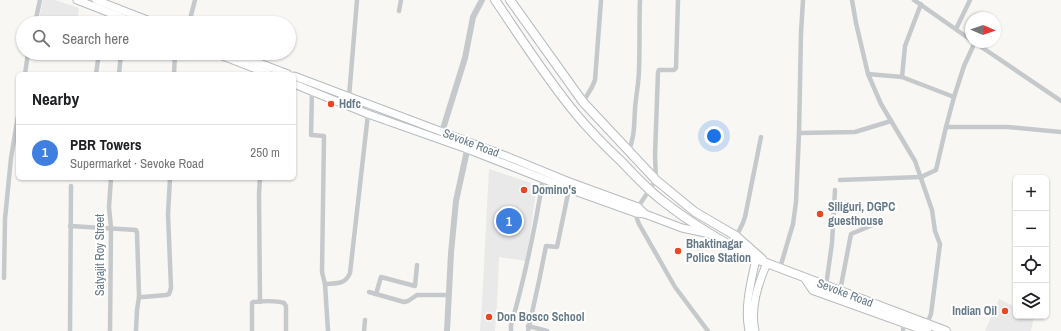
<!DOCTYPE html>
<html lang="en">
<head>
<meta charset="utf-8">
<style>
  :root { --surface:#fff; --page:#f6f6f6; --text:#202124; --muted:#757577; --line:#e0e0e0; --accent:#e94823 }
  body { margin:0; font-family:"Archivo Narrow",sans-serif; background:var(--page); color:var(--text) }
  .controls { position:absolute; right:12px; bottom:12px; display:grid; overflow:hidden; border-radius:6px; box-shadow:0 1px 3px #0004 }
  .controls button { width:36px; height:36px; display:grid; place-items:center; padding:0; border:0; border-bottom:1px solid var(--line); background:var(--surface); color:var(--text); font:20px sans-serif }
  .compass { position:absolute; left:965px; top:12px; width:36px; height:36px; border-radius:50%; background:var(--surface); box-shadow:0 1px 3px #0004; rotate:92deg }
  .you { position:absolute; left:714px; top:136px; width:14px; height:14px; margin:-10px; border:3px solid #fff; border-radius:50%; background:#1a73e8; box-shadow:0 0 0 6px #1a73e833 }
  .badge { display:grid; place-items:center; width:26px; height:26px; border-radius:50%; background:var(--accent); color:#fff; font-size:13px; font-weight:700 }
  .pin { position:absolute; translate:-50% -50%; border:2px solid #fff; box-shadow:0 1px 4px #0006 }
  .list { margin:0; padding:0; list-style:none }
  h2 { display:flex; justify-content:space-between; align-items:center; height:52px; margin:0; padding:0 16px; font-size:17px }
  h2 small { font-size:13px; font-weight:400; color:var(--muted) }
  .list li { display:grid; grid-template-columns:26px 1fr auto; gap:12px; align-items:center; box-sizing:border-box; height:56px; padding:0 16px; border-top:1px solid var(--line) }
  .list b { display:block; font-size:15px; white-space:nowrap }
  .list p { margin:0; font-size:13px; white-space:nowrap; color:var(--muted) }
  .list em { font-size:13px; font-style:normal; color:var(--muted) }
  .icon { flex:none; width:22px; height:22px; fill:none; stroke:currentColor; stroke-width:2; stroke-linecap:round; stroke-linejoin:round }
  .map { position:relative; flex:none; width:1061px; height:331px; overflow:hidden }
  .search { position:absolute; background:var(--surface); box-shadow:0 1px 3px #0004; left:16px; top:16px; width:280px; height:44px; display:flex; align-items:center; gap:10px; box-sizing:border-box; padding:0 14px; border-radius:22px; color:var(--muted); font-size:15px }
  .panel { position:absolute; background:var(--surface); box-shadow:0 1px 3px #0004; left:16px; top:72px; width:280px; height:108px; border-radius:6px }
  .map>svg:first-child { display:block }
</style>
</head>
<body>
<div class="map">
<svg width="1061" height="331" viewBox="0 0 1061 331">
  <rect width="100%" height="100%" fill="#f8f7f4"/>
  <g fill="#e8e9e8">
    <path d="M43,0h12l24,8 -2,15h-39z"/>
    <path d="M489,169l48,16 -11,76 -27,-4 -2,47 -2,27h-15l2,-28z"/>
    <path d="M999,299l17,8v9h18l-3,15h-46z"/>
  </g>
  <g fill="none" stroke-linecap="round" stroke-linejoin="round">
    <defs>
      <g id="secondary">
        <path d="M77,0l59,23"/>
        <path d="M96,0l59,23"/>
        <path d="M215,53l54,21"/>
        <path d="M233,53l55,21"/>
        <path d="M294,76l212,80 61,25 71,26 7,7 37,14 28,6"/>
        <path d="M294,84l74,30 99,35 102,40 67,24 9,1"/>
      </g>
      <g id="primary">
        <path d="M749,331c-5,-24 2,-49 7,-72"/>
        <path d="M755,331c-5,-23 3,-47 12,-68"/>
      </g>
      <g id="trunk">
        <path d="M495,0c26,38 51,78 81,114 14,17 30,33 46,48 13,14 26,28 42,40 28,22 60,41 92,57l190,72"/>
        <path d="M510,0l73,102 73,78 39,32 41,24 26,23"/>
        <path d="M805,278l8,12 114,41"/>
      </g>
    </defs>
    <use href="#secondary" stroke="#b5bbbf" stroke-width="9"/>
    <use href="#primary" stroke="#b6bbbe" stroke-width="9"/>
    <use href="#trunk" stroke="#b7bbbe" stroke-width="10"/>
    <g stroke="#c5c9cc" stroke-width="4.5">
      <path d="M678,0l-2,68 -2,2h-15l-1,2 -3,83 1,25 -18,27 -2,6 1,6 2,5 36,63 33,44"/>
      <path d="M852,0l4,23 12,51 13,30 34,57 17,49 3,21 5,13 -9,70 -4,10"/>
      <path d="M914,0l57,40"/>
      <path d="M399,11l2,-11"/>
      <path d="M35,23l5,-23"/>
      <path d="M105,23l3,-11"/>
      <path d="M189,23l6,-23"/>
      <path d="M956,29l14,-29"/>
      <path d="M974,42l87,59"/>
      <path d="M25,74l3,-21"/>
      <path d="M96,74l3,-21"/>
      <path d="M119,74l2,-21"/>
      <path d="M174,74l1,-21"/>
      <path d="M868,74l34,3 52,20"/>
      <path d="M902,77l3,-31 16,-42"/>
      <path d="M312,91l-1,44 13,1 -2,136 3,12 3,47"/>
      <path d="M349,97l8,-97"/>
      <path d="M583,102l9,-15 3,-7 6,-80"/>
      <path d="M946,127h62l53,5"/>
      <path d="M799,133l56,-1 36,-11"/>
      <path d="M628,152c7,-14 6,-29 7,-43 1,-14 4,-27 4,-40 1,-23 0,-46 1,-69"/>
      <path d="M840,180l81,-3 15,-7 10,-43 8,-30 10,-31 11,-24"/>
      <path d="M70,226l66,4 1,3 2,62v2h4l23,-2 3,-1 2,-6 -3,-74 2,-36"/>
      <path d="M729,245c7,-9 13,-17 16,-28l16,-80"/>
      <path d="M780,268l13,-44 3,-22 3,-69 2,-100 2,-33"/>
      <path d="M4,278l1,-59 6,-61 7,-42"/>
      <path d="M325,284c12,-1 20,1 25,-11l18,-159 3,-9"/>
      <path d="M826,286l6,-43 3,-53"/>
      <path d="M840,291l11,-57 24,-10"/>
      <path d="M369,292l35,10 4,-1 9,-6h32"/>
      <path d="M376,294l5,-17 34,9 2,-21"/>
      <path d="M260,302l-1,-108 1,-16"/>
      <path d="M528,326l19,5"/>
      <path d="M70,331l1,-145"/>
      <path d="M110,331l1,-103 -2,-21 2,-29"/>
      <path d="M136,331l1,-21 2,-13"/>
      <path d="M252,331v-28l1,-1c10,-1 22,-2 31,1l2,3v25"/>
      <path d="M364,331l1,-11"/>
      <path d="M511,331v-6c14,-48 24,-97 32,-146"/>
      <path d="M528,331l11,-50 7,-35 11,1 12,-58"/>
      <path d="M903,331l1,-9"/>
    </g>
    <g stroke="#c5c9cc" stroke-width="6">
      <path d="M442,132l23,-74 8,-41 9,-17"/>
      <path d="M447,331l4,-78 5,-52 12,-55"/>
    </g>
    <use href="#secondary" stroke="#fff" stroke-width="7"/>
    <use href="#primary" stroke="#fff" stroke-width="7"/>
    <use href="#trunk" stroke="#fff" stroke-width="8"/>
  </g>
  <g fill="#e94823" stroke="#fff" stroke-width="1.5">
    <circle cx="331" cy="104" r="4"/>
    <circle cx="524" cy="190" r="4"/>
    <circle cx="820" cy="214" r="4"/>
    <circle cx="678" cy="251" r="4"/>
    <circle cx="1005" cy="311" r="4"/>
    <circle cx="489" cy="317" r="4"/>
  </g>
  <g text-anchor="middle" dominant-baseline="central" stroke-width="4" stroke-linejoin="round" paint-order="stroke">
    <g font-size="12" font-weight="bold" fill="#657986" stroke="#fff" text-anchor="start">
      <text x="339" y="104">Hdfc</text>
      <text x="532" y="190">Domino's</text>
      <text x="828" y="207">Siliguri, DGPC<tspan x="828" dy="14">guesthouse</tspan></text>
      <text x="686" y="244">Bhaktinagar<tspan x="686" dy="14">Police Station</tspan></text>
      <text x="997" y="311" text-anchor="end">Indian Oil</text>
      <text x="497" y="317">Don Bosco School</text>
    </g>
    <g font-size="12" fill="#657986" stroke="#fff">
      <text transform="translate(471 143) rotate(21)">Sevoke Road</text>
      <text transform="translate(100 255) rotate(-90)">Satyajit Roy Street</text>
      <text transform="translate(845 293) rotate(21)">Sevoke Road</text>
    </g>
  </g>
</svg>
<div class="controls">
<button>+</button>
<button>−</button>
<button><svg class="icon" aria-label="locate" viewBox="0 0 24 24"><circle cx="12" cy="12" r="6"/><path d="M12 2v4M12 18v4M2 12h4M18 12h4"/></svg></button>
<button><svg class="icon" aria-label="layers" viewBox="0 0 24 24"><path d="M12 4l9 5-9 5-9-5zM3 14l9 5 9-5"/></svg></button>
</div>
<svg class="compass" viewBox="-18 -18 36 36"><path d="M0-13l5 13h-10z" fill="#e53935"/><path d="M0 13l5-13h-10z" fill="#757577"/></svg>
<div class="you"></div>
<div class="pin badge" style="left:509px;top:221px;background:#3f7fe0">1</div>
<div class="search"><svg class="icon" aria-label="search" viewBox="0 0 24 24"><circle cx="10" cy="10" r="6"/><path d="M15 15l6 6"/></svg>Search here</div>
<section class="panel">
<h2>Nearby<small></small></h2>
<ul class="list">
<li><span class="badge" style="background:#3f7fe0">1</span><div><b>PBR Towers</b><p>Supermarket · Sevoke Road</p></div><em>250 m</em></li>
</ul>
</section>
</div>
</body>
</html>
